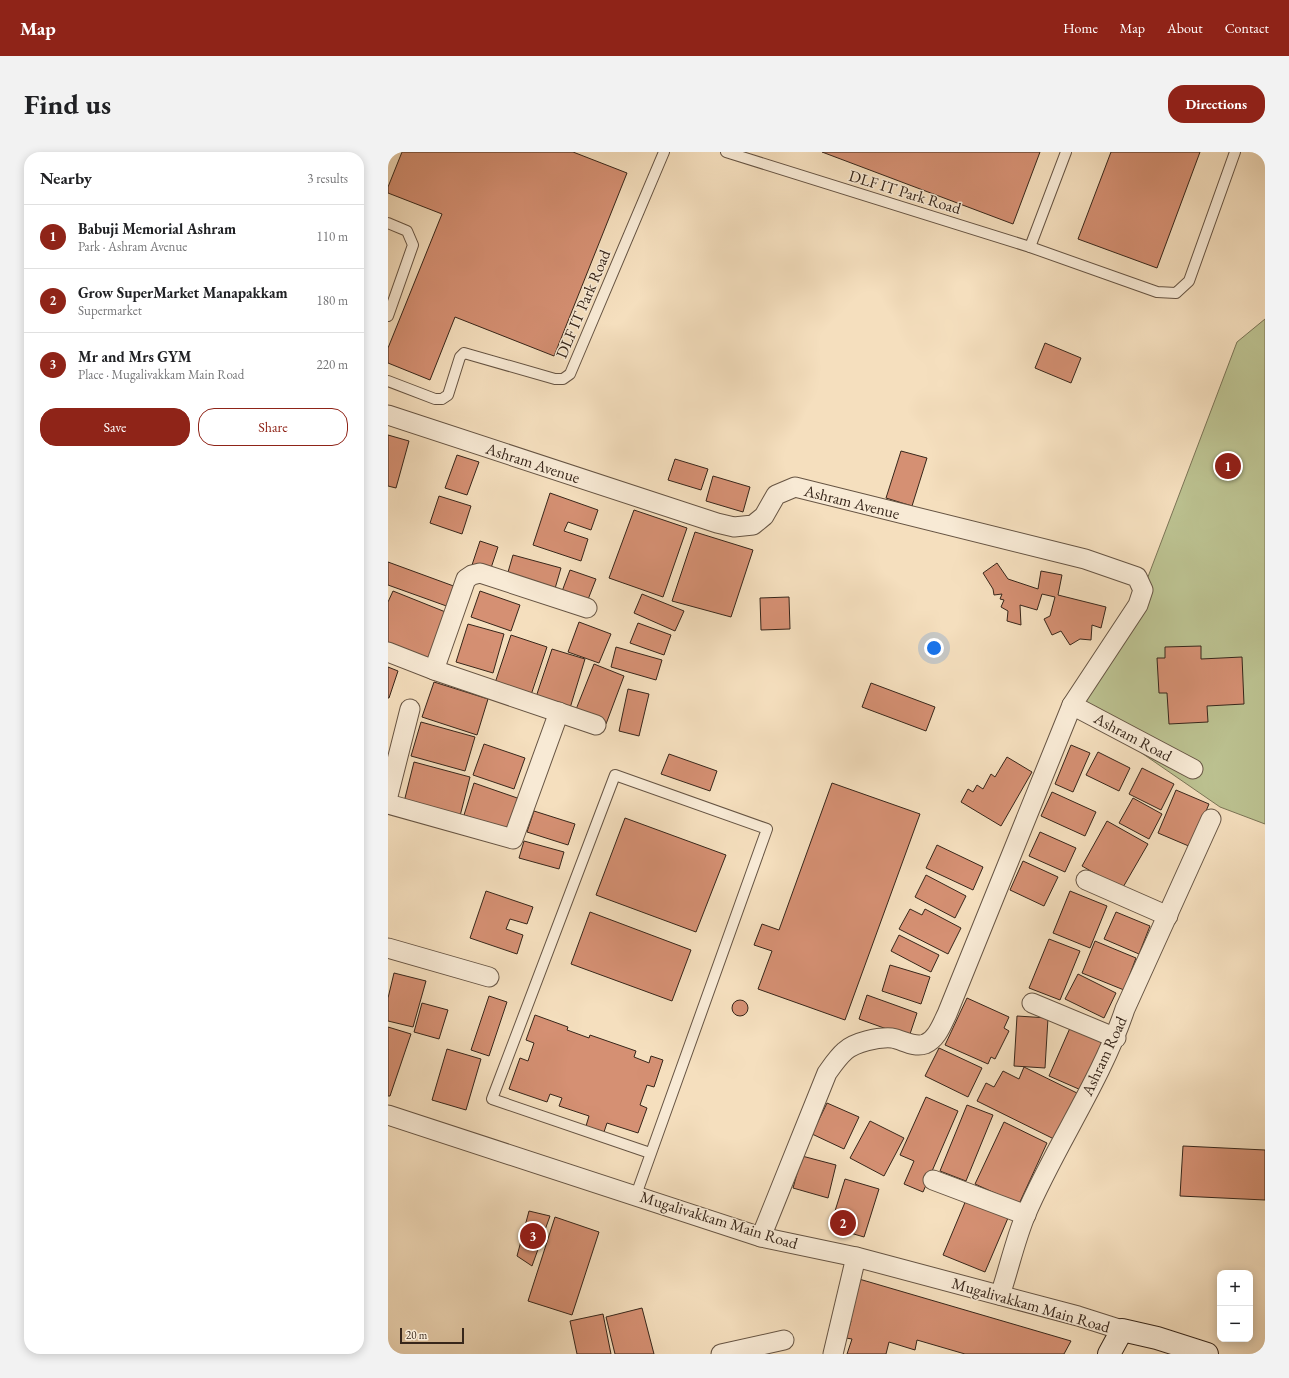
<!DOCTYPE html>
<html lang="en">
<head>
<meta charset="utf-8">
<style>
  :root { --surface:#fff; --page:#f2f2f2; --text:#202124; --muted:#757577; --line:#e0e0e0; --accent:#8f2418 }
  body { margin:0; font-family:"EB Garamond",serif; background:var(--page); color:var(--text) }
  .controls { position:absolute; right:12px; bottom:12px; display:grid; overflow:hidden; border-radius:8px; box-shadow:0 2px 10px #0003 }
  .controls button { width:36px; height:36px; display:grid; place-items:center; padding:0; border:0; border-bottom:1px solid var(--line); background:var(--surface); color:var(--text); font:20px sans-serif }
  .scale { position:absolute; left:12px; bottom:10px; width:64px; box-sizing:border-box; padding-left:4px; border:2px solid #37261a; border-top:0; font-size:11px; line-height:14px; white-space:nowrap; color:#37261a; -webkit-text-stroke:3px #f8ead5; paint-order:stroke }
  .you { position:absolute; left:546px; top:496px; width:14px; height:14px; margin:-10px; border:3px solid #fff; border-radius:50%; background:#1a73e8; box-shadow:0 0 0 6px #1a73e833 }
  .badge { display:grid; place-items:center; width:26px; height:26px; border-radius:50%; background:var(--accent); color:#fff; font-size:13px; font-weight:700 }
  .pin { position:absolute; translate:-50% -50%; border:2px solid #fff; box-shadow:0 1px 4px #0006 }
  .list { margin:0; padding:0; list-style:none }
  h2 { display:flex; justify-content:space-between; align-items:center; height:52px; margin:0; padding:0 16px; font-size:17px }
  h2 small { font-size:13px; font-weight:400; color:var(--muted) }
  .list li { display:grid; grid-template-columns:26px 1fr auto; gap:12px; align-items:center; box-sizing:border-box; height:64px; padding:0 16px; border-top:1px solid var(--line) }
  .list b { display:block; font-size:15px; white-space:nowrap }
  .list p { margin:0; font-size:13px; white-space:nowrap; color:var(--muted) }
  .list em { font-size:13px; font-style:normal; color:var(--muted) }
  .actions { display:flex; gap:8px; padding:12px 16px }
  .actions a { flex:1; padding:9px 0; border:1px solid var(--accent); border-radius:16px; text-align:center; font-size:14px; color:var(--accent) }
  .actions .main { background:var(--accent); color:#fff }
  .map { position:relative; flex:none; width:877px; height:1202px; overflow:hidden; border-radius:16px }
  header { display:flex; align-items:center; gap:24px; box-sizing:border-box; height:56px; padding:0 20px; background:var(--accent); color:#fff }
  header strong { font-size:19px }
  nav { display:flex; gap:22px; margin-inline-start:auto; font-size:14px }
  .intro { display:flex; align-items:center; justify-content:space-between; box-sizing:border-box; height:96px; padding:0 24px }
  h1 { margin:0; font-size:28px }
  .button { padding:10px 18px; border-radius:16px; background:var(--accent); color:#fff; font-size:14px; font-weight:700 }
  main { display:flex; gap:24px; padding:0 24px }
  aside { flex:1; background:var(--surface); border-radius:16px; box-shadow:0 2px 10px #0003 }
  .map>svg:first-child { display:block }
</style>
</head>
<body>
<header>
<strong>Map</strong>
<nav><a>Home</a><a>Map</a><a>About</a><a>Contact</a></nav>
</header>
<div class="intro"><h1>Find us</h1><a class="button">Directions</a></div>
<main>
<aside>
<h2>Nearby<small>3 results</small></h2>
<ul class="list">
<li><span class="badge">1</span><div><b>Babuji Memorial Ashram</b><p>Park · Ashram Avenue</p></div><em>110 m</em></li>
<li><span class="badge">2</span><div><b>Grow SuperMarket Manapakkam</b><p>Supermarket</p></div><em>180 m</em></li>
<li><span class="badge">3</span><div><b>Mr and Mrs GYM</b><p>Place · Mugalivakkam Main Road</p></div><em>220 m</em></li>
</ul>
<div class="actions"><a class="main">Save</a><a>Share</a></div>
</aside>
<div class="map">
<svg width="877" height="1202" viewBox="0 0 877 1202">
  <rect width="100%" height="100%" fill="#f5dfbe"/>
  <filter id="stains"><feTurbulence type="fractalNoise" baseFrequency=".005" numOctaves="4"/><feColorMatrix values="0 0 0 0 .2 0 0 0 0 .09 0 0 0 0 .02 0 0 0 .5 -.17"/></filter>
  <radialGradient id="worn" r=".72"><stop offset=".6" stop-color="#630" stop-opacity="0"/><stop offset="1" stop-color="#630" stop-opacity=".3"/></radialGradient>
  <path fill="#bcc291" stroke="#7a7456" d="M877,167v505l-45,-17 -148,-102 71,-115 94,-248z"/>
  <g fill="#d59073" stroke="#37261a">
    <path d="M14,0h171l54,21 -73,183 -99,-39 -25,63 -42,-17v-15l54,-134 -54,-21v-6z"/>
    <path d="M434,0h218l-27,72z"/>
    <path d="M723,0h89l-43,116 -79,-29z"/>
    <path d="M657,191l36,15 -10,25 -36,-15z"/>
    <path d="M0,283l21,6 -13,47 -8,-2z"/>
    <path d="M513,299l26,7 -15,48 -26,-8z"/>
    <path d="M69,303l22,7 -12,33 -22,-7z"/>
    <path d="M287,307l33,10 -7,21 -33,-10z"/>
    <path d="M325,324l37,11 -7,25 -37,-11z"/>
    <path d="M162,341l48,17 -7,20 -23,-8 -4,9 24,8 -7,22 -48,-16z"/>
    <path d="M51,344l32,10 -9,28 -32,-11z"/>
    <path d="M246,358l53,18 -24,69 -54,-19z"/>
    <path d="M307,380l58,18 -22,67 -59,-16z"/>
    <path d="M92,389l18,6 -8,24 -18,-6z"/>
    <path d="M125,403l48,13 -7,24 -48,-13z"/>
    <path d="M0,410l71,26 -7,20 -64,-23z"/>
    <path d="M609,411l11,16 30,10 3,-18 21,4 -4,20 48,12 -5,21 -9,-3 -1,15 -11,-1 -10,6 -9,-14 -9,4 -8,-16 6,-3 5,-19 -13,-3 -5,16 -17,-5 1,20 -14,-4 1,-10 -7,-4 3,-7 -4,-1 2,-5 -8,1 -1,-6 -10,-16z"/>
    <path d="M182,418l26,9 -9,23 -26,-8z"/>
    <path d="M5,439l55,22 -19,49 -41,-16v-44z"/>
    <path d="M92,439l40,14 -9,26 -40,-14z"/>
    <path d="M254,442l42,17 -9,20 -41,-18z"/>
    <path d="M401,445l1,32 -29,1 -1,-32z"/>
    <path d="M191,470l32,12 -12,29 -31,-11z"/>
    <path d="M250,471l33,12 -7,20 -34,-12z"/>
    <path d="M80,472l36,10 -11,39 -37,-11z"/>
    <path d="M123,483l36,12 -16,48 -36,-12z"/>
    <path d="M813,494v13l41,-2 2,47 -37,2 1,16 -39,2 -2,-31h-8l-2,-35h8v-11z"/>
    <path d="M228,495l46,13 -6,20 -45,-13z"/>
    <path d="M164,497l33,10 -15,49 -34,-11z"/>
    <path d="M206,512l30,12 -18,48 -31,-12z"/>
    <path d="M0,515l10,4 -9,27h-1z"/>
    <path d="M46,530l54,17 -11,36 -55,-18z"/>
    <path d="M483,531l64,24 -9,24 -64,-24z"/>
    <path d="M240,537l21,5 -10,42 -20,-5z"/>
    <path d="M33,570l54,15 -10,34 -54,-15z"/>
    <path d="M96,592l41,14 -11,31 -41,-14z"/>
    <path d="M683,593l19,8 -17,39 -18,-8z"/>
    <path d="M710,600l32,16 -11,23 -33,-16z"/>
    <path d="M281,602l48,17 -7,20 -49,-17z"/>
    <path d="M619,605l25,15 -31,54 -40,-24 7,-13 5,3 4,-7 6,4 8,-15 4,3z"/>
    <path d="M26,610l56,15 -10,39 -56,-14z"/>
    <path d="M754,616l32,16 -13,26 -32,-16z"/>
    <path d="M86,631l49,17 -10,31 -49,-16z"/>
    <path d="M444,631l88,31 -75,206 -87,-31 14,-38 -18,-6 8,-21 17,6z"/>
    <path d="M788,638l33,14 -18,43 -33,-14z"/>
    <path d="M664,640l44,20 -11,24 -44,-20z"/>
    <path d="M745,646l29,16 -13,25 -30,-16z"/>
    <path d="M146,659l41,13 -7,21 -41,-13z"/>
    <path d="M237,666l101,37 -30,77 -100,-37z"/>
    <path d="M719,669l41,23 -26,45 -40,-23z"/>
    <path d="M652,680l36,16 -11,24 -36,-16z"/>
    <path d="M136,689l40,11 -5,17 -40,-11z"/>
    <path d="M549,693l46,22 -10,23 -47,-22z"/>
    <path d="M635,709l35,16 -14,29 -34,-16z"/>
    <path d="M538,723l40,21 -11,22 -40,-21z"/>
    <path d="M98,739l47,16 -6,17 -17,-5 -4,10 17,6 -6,19 -47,-16z"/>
    <path d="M682,739l37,15 -17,42 -37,-15z"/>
    <path d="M522,757l12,6 3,-6 36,19 -13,26 -49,-25z"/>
    <path d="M202,760l101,38 -19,51 -101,-37z"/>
    <path d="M728,760l34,14 -11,28 -35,-15z"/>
    <path d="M511,783l40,20 -8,17 -40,-21z"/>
    <path d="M661,787l31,12 -20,49 -31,-12z"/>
    <path d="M707,789l41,17 -12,32 -42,-17z"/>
    <path d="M502,813l40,12 -9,27 -39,-13z"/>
    <path d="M6,821l32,8 -13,46 -25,-6v-23z"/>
    <path d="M690,822l38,19 -12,25 -39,-19z"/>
    <path d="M479,843l50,18 -8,24 -50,-18z"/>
    <path d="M101,844l18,6 -18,54 -18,-6z"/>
    <path d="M579,846l42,19 -5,11 5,3 -14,28 -4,-2 -3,7 -43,-19z"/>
    <circle cx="352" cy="856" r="8"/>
    <path d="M34,851l26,7 -9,29 -25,-7z"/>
    <path d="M147,863l33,12 -1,3 22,8 1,-3 46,16 -2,6 15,6 2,-7 12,4 -9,27 -7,-2 -7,20 7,3 -9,25 -31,-10 -3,9 -18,-6 3,-10 -30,-10 3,-8 -12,-4 -3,8 -38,-13 11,-31 8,3 6,-18 -8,-3z"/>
    <path d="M629,864l31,2 -3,50 -31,-2z"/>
    <path d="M0,875l23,7 -21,62h-2z"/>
    <path d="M682,876l32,14 -21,48 -32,-14z"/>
    <path d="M551,896l43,20 -14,29 -43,-21z"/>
    <path d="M59,897l34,10 -15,51 -34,-10z"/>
    <path d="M636,915l55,27 -23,46 -79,-39 9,-18 8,4 9,-16 16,8z"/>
    <path d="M538,945l32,14 -35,81 -19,-8 10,-23 -14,-6z"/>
    <path d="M439,951l32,14 -15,32 -32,-15z"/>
    <path d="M579,953l26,10 -27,66 -26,-10z"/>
    <path d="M482,969l34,17 -20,38 -34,-18z"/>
    <path d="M616,970l43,21 -28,61 -44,-20z"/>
    <path d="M795,994l82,4v50l-85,-4z"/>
    <path d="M414,1004l34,9 -8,33 -35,-10z"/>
    <path d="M457,1027l34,10 -15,48 -34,-10z"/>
    <path d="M578,1048l42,18 -23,54 -42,-17z"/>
    <path d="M141,1059l21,5 -18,50 -15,-10z"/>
    <path d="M167,1065l44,15 -27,83 -44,-14z"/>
    <path d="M471,1127l212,62 -7,13h-99l-48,-14 -2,10 -26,-8 -3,12h-39l5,-15 -6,-1 5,-17 -4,-2z"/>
    <path d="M254,1156l12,46h-39l-9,-37z"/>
    <path d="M215,1162l8,40h-34l-7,-33z"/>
  </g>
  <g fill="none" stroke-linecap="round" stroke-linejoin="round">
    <defs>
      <g id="service">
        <path d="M338,0l304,95 127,45 19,1 13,-12 46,-129"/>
        <path d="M0,71l19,8 6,14 -25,71"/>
        <path d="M642,95l36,-95"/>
        <path d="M0,229l47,18h7l6,-4 12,-38 4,-4 91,26h8l7,-5 94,-222"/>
        <path d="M248,1043l131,-366 -152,-54 -123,324 158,54"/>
      </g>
      <g id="minor">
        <path d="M0,263l329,108 17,4 19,-2 11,-9 12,-21 19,-8 290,72 52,18 6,13 -5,15 -66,100 -125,309c-5,10 -10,25 -22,30 -11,4 -22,-4 -33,-6 -14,-1 -37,4 -47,13 -7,6 -13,15 -18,22l-66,164"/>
        <path d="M0,500l46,18 32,-91 6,-4 8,-2 107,35"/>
        <path d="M46,518l162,55"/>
        <path d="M684,553l121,64"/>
        <path d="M0,644l22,-87"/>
        <path d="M0,652l125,35 46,-127"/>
        <path d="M698,728l82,36"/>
        <path d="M0,796l101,29"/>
        <path d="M644,851l84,35"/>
        <path d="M0,963l373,122 95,20 222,59 44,14"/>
        <path d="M545,1028l93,35"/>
        <path d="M612,1143c9,-26 15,-55 26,-81 30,-70 75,-133 99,-205l86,-190"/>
        <path d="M333,1202l63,-14"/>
        <path d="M445,1202l23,-97"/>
      </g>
      <path id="secondary" d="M721,1202l13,-24 35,8 50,16"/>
    </defs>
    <use href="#service" stroke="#665443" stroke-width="12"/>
    <use href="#minor" stroke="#665443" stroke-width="21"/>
    <use href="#secondary" stroke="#37261a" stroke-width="24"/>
    <use href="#service" stroke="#f8ead5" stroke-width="10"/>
    <use href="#minor" stroke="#f8ead5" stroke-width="19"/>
    <use href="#secondary" stroke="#f8ead5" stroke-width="22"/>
  </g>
  <g text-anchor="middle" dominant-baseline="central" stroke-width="3" stroke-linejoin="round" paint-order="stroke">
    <g font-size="16" fill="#37261a" stroke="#f8ead5">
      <text transform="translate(517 40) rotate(17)">DLF IT Park Road</text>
      <text transform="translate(195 152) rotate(-67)">DLF IT Park Road</text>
      <text transform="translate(145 311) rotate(18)">Ashram Avenue</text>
      <text transform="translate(464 350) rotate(14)">Ashram Avenue</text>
      <text transform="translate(745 585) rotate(28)">Ashram Road</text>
      <text transform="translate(716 904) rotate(-65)">Ashram Road</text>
      <text transform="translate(331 1068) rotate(17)">Mugalivakkam Main Road</text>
      <text transform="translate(643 1153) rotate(16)">Mugalivakkam Main Road</text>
    </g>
  </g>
  <rect width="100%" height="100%" filter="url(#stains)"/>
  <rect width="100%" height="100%" fill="url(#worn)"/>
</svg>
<div class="controls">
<button>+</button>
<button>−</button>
</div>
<div class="scale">20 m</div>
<div class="you"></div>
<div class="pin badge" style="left:840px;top:314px">1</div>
<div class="pin badge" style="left:455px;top:1071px">2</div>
<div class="pin badge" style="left:145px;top:1084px">3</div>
</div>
</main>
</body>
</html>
